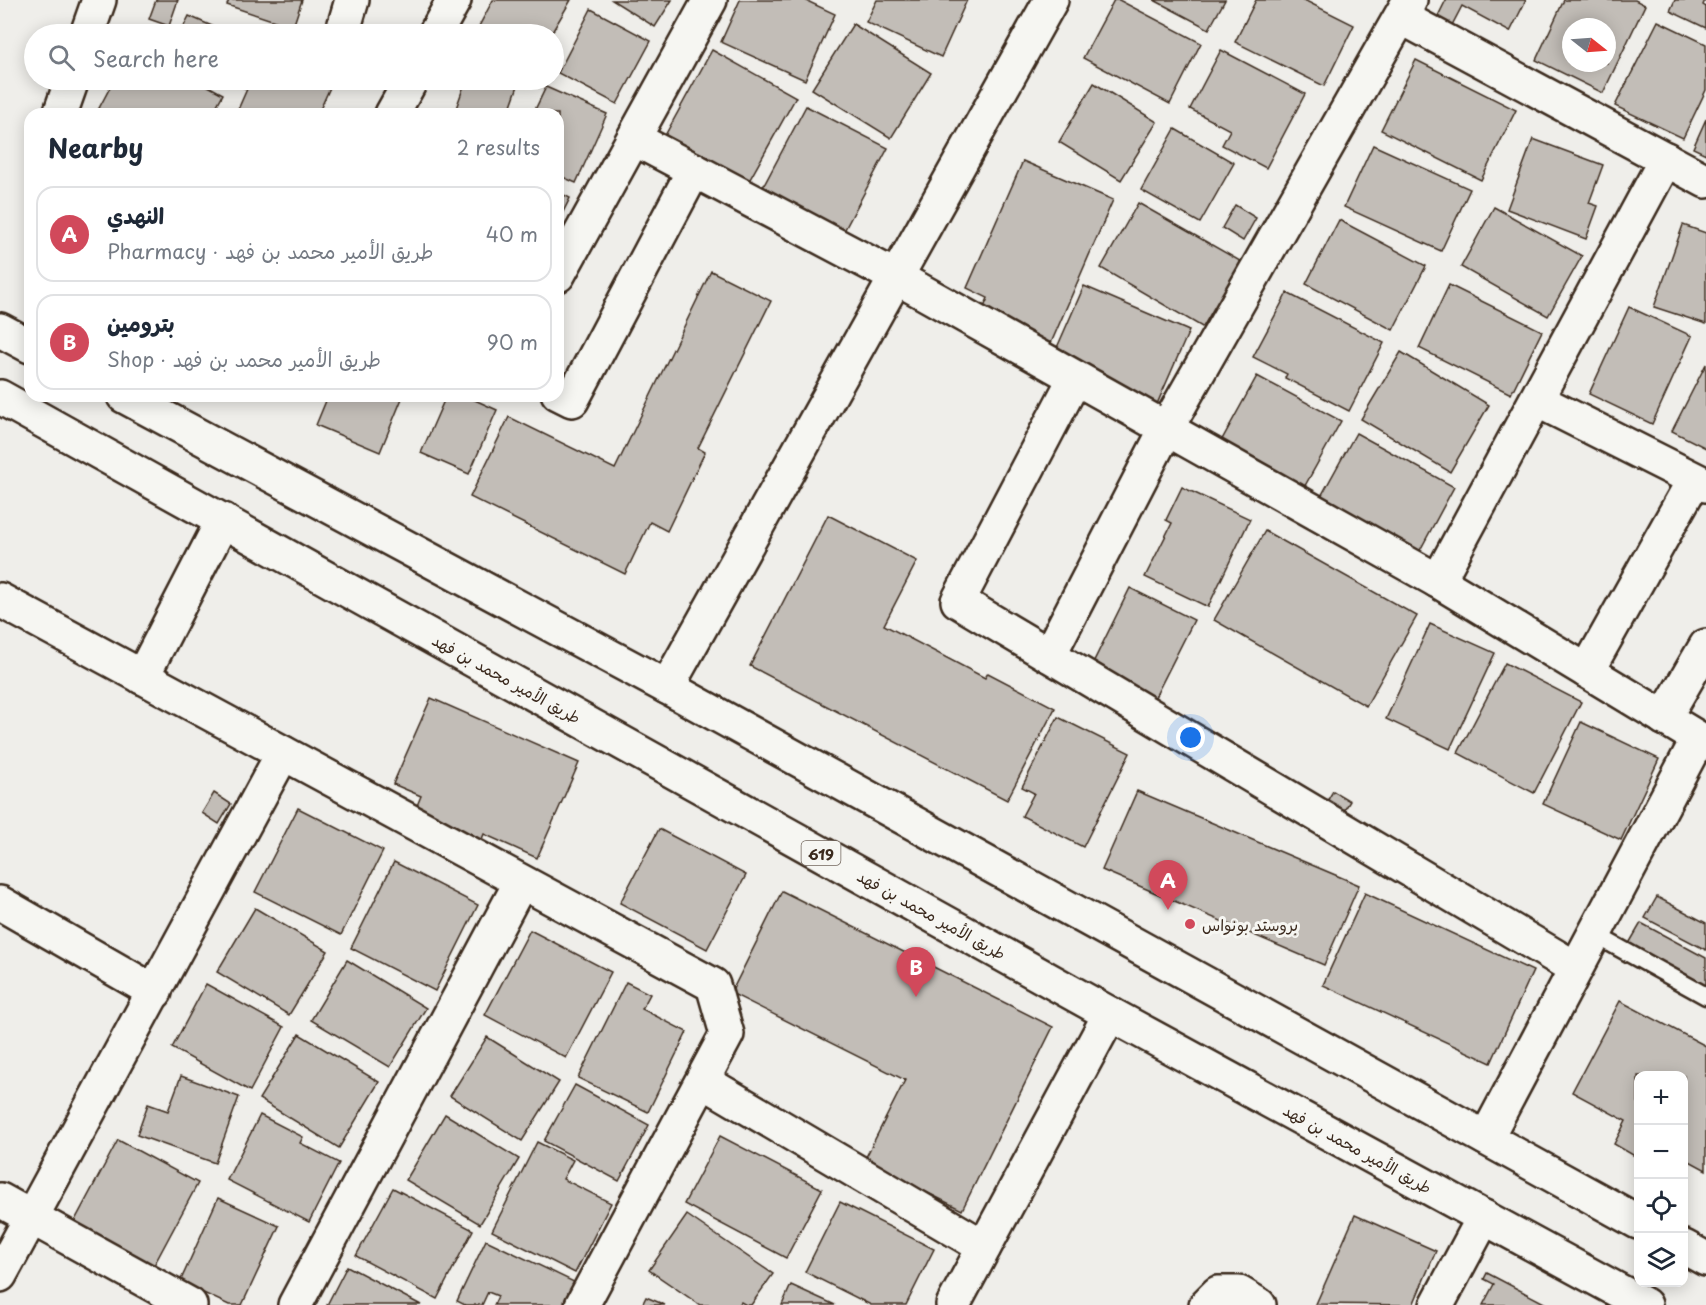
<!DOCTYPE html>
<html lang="en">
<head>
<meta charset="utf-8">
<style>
  :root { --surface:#fff; --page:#f6f6f7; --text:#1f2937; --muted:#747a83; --line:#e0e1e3; --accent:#d1495b }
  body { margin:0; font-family:"Playpen Sans","Playpen Sans Arabic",sans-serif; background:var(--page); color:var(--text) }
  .controls { position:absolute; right:18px; bottom:18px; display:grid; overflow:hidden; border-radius:12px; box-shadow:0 3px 15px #0003 }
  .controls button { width:54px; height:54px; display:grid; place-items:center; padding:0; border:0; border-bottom:2px solid var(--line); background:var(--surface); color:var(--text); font:30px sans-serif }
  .compass { position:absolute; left:1562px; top:18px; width:54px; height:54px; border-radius:50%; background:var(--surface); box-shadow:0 3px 15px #0003; rotate:107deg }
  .you { position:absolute; left:1191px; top:738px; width:21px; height:21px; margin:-15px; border:4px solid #fff; border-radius:50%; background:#1a73e8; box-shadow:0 0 0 9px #1a73e833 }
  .badge { display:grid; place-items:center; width:39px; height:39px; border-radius:50%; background:var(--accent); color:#fff; font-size:20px; font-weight:700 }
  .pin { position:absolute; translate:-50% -50px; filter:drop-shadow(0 2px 3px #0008) }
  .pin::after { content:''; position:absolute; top:32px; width:21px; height:18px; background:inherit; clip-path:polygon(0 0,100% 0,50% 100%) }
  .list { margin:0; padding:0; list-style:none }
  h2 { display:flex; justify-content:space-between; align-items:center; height:78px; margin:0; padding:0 24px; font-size:26px }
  h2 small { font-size:20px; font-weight:400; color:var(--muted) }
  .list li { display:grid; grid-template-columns:39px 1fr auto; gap:18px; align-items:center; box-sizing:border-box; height:96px; margin:0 12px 12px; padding:0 12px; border:2px solid var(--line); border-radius:18px }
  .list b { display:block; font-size:22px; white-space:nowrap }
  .list p { margin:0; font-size:20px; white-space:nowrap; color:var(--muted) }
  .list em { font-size:20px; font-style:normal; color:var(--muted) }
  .icon { flex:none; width:33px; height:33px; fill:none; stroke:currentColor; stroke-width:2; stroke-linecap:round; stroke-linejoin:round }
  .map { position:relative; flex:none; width:1706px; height:1305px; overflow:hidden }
  .search { position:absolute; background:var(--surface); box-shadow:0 3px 15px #0003; left:24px; top:24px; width:540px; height:66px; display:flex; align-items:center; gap:15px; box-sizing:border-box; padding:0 21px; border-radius:33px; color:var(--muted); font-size:22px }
  .panel { position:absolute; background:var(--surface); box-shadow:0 3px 15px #0003; left:24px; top:108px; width:540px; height:294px; border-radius:18px }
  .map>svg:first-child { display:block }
</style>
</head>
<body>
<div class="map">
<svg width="1706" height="1305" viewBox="0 0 1706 1305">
  <rect width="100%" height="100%" fill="#efeeea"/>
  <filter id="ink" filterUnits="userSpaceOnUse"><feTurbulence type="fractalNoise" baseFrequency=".0167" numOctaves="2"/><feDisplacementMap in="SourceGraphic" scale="12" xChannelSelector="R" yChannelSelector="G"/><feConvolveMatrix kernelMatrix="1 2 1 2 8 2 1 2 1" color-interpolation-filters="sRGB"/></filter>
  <g filter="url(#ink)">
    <g fill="#c2bdb7" stroke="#3b2a1e" stroke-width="1.5" fill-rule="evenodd">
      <path d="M156,0h22l-9,26 -20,-7z"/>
      <path d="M229,0h73l-9,27 -66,-22z"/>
      <path d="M493,0h78l-20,34h-67l-7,-4z"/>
      <path d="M612,0h60l-17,27z"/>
      <path d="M740,0h65l30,14 -30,66 -84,-38z"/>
      <path d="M877,0h90l-26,57 -75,-35z"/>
      <path d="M1114,0h5l82,43 -31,61 -87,-46z"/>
      <path d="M1154,0h71l-16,29z"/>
      <path d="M1256,0h48l50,25 -30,61 -89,-44z"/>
      <path d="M1446,0h80l-16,32 -48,-26 -11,21 -15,-7z"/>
      <path d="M1564,0h71l10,5 -42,88 -67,-33zM1571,27h36v36h-36z"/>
      <path d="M1675,0h30l-2,5 3,2v21l-36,-17z"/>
      <path d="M591,9l60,32 -34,63 -59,-31z"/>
      <path d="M189,16l39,17v1h-41l-6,-2z"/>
      <path d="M1658,21l48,23v46l-23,48 -68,-32z"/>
      <path d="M853,24l78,49 -40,65 -79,-49z"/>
      <path d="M712,50l84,47 -51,91 -83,-47z"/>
      <path d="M1221,50l84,44 -39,74 -44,-23 8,-15 -40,-21z"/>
      <path d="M1416,60l100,50 -35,70 -100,-50z"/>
      <path d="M114,80h83l26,14 -11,20h-112l-3,-2z"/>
      <path d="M466,80h54l-12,34h-54z"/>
      <path d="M227,81l98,-1 7,3 -14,31h-82l11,-25z"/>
      <path d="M1094,83l63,39 -36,58 -62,-38z"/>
      <path d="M546,87l61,27 -31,69 -18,-8v-61h-25z"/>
      <path d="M806,106l82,42 -44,83 -82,-42z"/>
      <path d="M1706,119v35l-13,-6z"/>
      <path d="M1175,129l59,34 -34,60 -59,-33z"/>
      <path d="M1533,139l70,26 -14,38 9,3 -12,33 -79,-30z"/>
      <path d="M1373,145l97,44 -29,62 -97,-44z"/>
      <path d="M1023,161l90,39 -65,150 -69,-31 9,-21 -21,-10z"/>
      <path d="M558,192l12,6 -12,24z"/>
      <path d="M1138,203l109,62 -38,66 -108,-63z"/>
      <path d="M1235,205l21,13 -13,23 -21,-13z"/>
      <path d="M1494,207l88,49 -34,60 -87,-49z"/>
      <path d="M1339,220l87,46 -33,64 -87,-46z"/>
      <path d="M1683,225l23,8v91l-52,-17z"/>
      <path d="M711,271l60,30 -73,147 7,4 -38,79 -17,-9 -25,52 -155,-77 39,-80 106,52z"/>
      <path d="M1449,285l93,46 -31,63 -92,-46z"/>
      <path d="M1084,286l105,45 -32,73 -105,-45z"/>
      <path d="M1287,293l97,50 -35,68 -64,-33 2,-4 -34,-17z"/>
      <path d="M1629,307l63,29 -40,88 -63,-30z"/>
      <path d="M1401,352l88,53 -39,67 -89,-53z"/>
      <path d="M1706,364v84l-34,-17z"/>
      <path d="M1257,376l84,45 -39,70 -83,-46z"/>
      <path d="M328,396h75l-23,56 -64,-27z"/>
      <path d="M446,396h20l31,14 -28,64 -48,-21z"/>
      <path d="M1356,433l98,54 -36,67 -99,-54z"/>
      <path d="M1182,487l68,32 -42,88 -63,-30 27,-54 -6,-3z"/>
      <path d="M828,515l89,46 -33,64 101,53 3,-5 67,35 -48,92 -257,-134z"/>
      <path d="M1265,531l152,85 -51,90 -152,-86z"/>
      <path d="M1130,588l64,32 -47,93 -63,-32z"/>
      <path d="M1430,624l65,29 -45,96 -64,-30z"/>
      <path d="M1505,663l76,39 -47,91 -76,-40z"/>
      <path d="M431,698l148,65 -42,95 -53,-24 -6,15 -67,-29 10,-24 -28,-12z"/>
      <path d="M1058,717l72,36 -47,94 -61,-31 12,-23 -12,-6z"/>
      <path d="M1581,722l78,37 -38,81 -78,-36z"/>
      <path d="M1137,791l222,94 -35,80 -222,-95z"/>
      <path d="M1333,791l17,10 -14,23 -17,-9z"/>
      <path d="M214,793l17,11 -12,20 -17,-11z"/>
      <path d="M298,808l85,43 -42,84 -86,-43z"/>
      <path d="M659,829l87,46 -39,74 -87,-46z"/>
      <path d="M394,862l84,43 -43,86 -84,-43z"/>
      <path d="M782,891l271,136 -91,183 -98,-49 41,-81 -174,-87z"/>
      <path d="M1365,893l168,78 -42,92 -168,-78z"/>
      <path d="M1657,897l49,26v27l-61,-32z"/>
      <path d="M255,908l73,43 -39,64 -72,-43z"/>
      <path d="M1641,923l65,35v31l-79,-42z"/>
      <path d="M530,930l81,42 -45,86 -81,-43z"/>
      <path d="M347,960l79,48 -36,59 -79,-47z"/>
      <path d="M626,982l24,12 -8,15 45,23 -39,80 -70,-34z"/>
      <path d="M206,984l78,43 -34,64 -78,-43z"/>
      <path d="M1620,1001l86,45v124l-22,-12v-82h-46v82l-24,-14 12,-23 -54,-29z"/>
      <path d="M299,1034l80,48 -40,66 -80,-49z"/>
      <path d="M487,1037l72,45 -37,59 -72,-45z"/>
      <path d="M181,1076l58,21 -24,66 -78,-28 11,-31 20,7z"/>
      <path d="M575,1085l74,40 -30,56 -75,-40z"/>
      <path d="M445,1114l74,45 -39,65 -74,-44z"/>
      <path d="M260,1115l43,22 -3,6 39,20 -30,59 -82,-42z"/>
      <path d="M720,1136l102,53 -36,69 -102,-54z"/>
      <path d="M118,1140l80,43 -45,84 -80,-43z"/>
      <path d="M537,1142l36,18 -10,19 48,24 -36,70 -83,-42z"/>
      <path d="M393,1188l80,42 -36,69 -81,-43z"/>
      <path d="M218,1198l61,28 -37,79h-13l-49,-23z"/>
      <path d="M840,1202l94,47 -28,56h-35l-66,-33z"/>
      <path d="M687,1215l86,59 -22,31h-5l-5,-3 -2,3h-39l-51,-35z"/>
      <path d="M1355,1215l81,36 -23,54 -97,-1z"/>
      <path d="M486,1240l88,42 -11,23h-69l4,-9 -10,-4 -6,13h-17l-8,-4z"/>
      <path d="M347,1266l74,39h-94z"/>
      <path d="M1487,1273l61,32h-65l11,-21 -10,-5z"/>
      <path d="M791,1285l44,20h-53z"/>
      <path d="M646,1297l19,8h-23z"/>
    </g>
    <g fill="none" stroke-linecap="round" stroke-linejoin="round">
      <defs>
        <path id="service" d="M1594,934l112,62"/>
        <g id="minor">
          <path d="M1401,17l305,164"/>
          <path d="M87,34l12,-34"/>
          <path d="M342,34l10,-34"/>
          <path d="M435,34l19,-34"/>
          <path d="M60,114l12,-34"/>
          <path d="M392,114l19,-34"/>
          <path d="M635,139l261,138 542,304 268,162"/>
          <path d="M558,275l152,-275"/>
          <path d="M1075,378l-117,223 617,367"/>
          <path d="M558,393l14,7 122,-230"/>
          <path d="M1537,400l169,85"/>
          <path d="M1438,581l228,-422"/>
          <path d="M0,600l713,385 14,49 -145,271"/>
          <path d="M1049,655l117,-226 244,-429"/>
          <path d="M1587,671l107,-191"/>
          <path d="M142,677l81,-157"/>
          <path d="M667,687l384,-687"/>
          <path d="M1664,718l42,-72"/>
          <path d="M0,903l155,89"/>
          <path d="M703,1081l281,166"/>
          <path d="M1486,1138l212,-399"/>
          <path d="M0,1200l190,105"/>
          <path d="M0,1275l283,-522"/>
          <path d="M295,1305l226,-423"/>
          <path d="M953,1305l157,-291"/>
          <path d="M1206,1305l12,-12h21l20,12"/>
          <path d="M1437,1305l47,-88"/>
        </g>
        <g id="motorway">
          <path d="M0,330l30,16"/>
          <path d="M124,396l543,291 971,535"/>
          <path d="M0,397l1110,617 535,291"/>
          <path d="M1684,1247l22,12"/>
        </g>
      </defs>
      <use href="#service" stroke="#3b2a1e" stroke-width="21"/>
      <use href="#minor" stroke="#3b2a1e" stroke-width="38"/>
      <use href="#motorway" stroke="#3b2a1e" stroke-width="38"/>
      <use href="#service" stroke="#f6f6f2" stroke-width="16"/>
      <use href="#minor" stroke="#f6f6f2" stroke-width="33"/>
      <use href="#motorway" stroke="#f6f6f2" stroke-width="33"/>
    </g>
  </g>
  <circle fill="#d1495b" stroke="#f6f6f2" stroke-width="2" cx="1190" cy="924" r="6"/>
  <g text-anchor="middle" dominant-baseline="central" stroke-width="6" stroke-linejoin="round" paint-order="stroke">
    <rect fill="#f6f6f2" stroke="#73675e" stroke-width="1.5" x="801.5" y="841" width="39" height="24" rx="4.5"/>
    <g font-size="15" font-weight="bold" fill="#3b2a1e">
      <text x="821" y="853">619</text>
    </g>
    <g font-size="16" fill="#3b2a1e" stroke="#f6f6f2">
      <text transform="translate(507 678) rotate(29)">طريق الأمير محمد بن فهد</text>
      <text transform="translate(932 914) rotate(29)">طريق الأمير محمد بن فهد</text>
      <text transform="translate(1358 1148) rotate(29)">طريق الأمير محمد بن فهد</text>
    </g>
    <g font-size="16" fill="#3b2a1e" stroke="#f6f6f2" text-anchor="start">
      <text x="1202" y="924">بروستد بونواس</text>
    </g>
  </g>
</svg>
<div class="controls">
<button>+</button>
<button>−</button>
<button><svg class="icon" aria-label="locate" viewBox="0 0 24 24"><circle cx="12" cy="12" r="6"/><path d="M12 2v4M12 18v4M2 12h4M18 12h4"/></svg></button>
<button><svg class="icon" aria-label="layers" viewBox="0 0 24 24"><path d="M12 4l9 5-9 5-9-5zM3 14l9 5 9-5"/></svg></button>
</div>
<svg class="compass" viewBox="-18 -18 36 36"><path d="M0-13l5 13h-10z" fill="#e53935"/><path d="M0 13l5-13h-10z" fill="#747a83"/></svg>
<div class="you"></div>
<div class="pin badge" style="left:1168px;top:910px">A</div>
<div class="pin badge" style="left:916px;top:997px">B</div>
<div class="search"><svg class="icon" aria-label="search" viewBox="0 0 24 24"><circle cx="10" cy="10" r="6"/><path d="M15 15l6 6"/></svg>Search here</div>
<section class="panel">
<h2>Nearby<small>2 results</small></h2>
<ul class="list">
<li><span class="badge">A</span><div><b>النهدي</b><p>Pharmacy · طريق الأمير محمد بن فهد</p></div><em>40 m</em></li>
<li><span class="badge">B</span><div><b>بترومين</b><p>Shop · طريق الأمير محمد بن فهد</p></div><em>90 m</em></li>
</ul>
</section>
</div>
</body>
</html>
